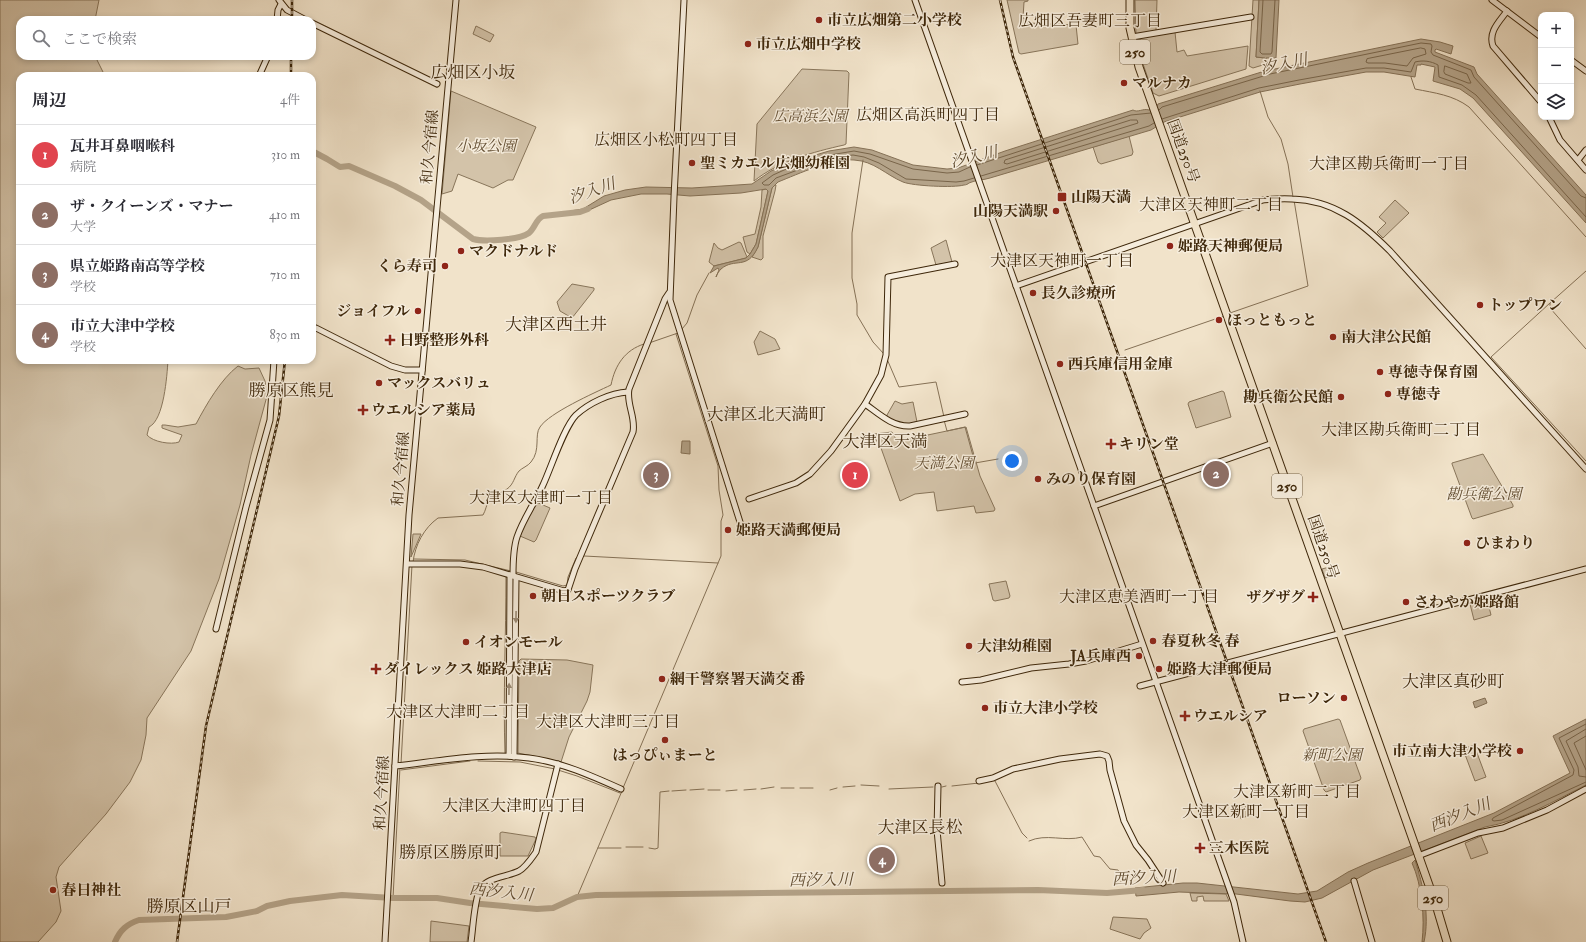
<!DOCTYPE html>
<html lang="ja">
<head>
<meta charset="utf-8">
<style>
  :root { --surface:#fff; --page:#f7f7f7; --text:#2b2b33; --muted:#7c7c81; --line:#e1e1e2; --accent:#0f766e }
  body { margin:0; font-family:"IM FELL Double Pica","Noto Serif JP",serif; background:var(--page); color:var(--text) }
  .controls { position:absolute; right:12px; top:12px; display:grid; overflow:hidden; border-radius:8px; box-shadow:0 2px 6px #0003 }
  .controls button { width:36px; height:36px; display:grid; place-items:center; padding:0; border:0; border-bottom:1px solid var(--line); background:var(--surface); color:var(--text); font:20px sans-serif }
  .you { position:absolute; left:1012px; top:461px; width:14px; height:14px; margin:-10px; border:3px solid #fff; border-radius:50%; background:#1a73e8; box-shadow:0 0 0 6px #1a73e833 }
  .badge { display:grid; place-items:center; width:26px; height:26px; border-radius:50%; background:var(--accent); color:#fff; font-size:13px; font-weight:700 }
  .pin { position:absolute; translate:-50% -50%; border:2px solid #fff; box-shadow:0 1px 4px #0006 }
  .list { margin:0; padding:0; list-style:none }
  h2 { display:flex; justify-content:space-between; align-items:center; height:52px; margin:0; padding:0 16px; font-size:17px }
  h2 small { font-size:13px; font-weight:400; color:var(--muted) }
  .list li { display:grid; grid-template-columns:26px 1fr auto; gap:12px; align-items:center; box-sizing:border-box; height:60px; padding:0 16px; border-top:1px solid var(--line) }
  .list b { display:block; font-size:15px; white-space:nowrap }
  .list p { margin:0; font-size:13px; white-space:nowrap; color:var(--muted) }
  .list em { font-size:13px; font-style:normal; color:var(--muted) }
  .icon { flex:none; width:22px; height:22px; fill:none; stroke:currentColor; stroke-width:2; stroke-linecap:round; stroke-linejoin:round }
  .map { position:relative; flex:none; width:1586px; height:942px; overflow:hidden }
  .search { position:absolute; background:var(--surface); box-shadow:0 2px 6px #0003; left:16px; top:16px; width:300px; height:44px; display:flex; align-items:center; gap:10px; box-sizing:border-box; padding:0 14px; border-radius:12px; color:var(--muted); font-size:15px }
  .panel { position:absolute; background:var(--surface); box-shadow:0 2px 6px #0003; left:16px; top:72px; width:300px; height:292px; border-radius:12px }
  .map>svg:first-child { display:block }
</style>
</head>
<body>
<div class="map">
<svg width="1586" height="942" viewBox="0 0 1586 942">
  <rect width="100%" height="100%" fill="#f1e3ca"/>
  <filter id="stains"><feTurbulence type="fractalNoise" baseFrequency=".005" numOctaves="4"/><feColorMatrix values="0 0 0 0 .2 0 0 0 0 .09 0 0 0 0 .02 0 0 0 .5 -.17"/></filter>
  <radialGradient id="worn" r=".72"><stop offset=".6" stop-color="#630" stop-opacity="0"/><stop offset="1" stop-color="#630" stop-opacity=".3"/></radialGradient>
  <g fill="#d3c3a9" stroke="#88755a">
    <path d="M0,0h99l-4,20h-75v36h75l10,20h-85v284h148c-1,16 -4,60 -19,67l-2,8c6,7 24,10 32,7l3,-7 -20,-7v-3h3l13,2 18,-3c10,-19 25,-45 42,-58l7,3 14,-1 6,13 2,15 -16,59 -11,50 -21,74 -28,72 -44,67 -1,17 -5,25 -11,22 -24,32 -47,53 -3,10 5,34 -5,11 -18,20h-38z"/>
    <path d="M1007,0h21v1l-4,1 -1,16 5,3v2l48,2 2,19 -57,10 -2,-1z"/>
    <path d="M1135,0h22l-1,31 -20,3z"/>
    <path d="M1253,0h6l-3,57 9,1 1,6 -13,4 -4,-2z"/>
    <path d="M476,26l18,9 -4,7 -17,-8z"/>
    <path d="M1175,32l2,20 7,-2 3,6 61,-10 -2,23 -87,27 -6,-3 -11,-32 -5,-21 4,-1v-1z"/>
    <path d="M802,69l45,2 2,2 -3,71 -2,1c-31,7 -65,16 -90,36l3,-57z"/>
    <path d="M451,91l85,36 -23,53h-5l-15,8 -35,-14 -6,17 -10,3z"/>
    <path d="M1129,136l4,16 -1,3 -31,9 -3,-2 -5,-15z"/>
    <path d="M775,185h1l-1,6 -12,45v22l-2,2 -9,-3 6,-10 14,-59z"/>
    <path d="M766,189l2,2 -12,53 -6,10 -3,-2 -4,-15 12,-3 6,-27 1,-17z"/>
    <path d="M1395,200l14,13 -26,25 -6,-6 9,-9 -7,-6z"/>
    <path d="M946,240l6,22 -16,3 -5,-17z"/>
    <path d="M739,242l2,1 6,14 -1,1 -32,8 -5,-4 5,-19 4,5 4,2z"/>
    <path d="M572,284l22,4v2l-22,28 -12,-7 -3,-9z"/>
    <path d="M760,331l15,8 5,10 -22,6 -4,-13z"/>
    <path d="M1222,391l2,1 7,25 -35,11 -8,-24 1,-2z"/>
    <path d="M895,401l7,3 11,-2 4,20c-13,4 -18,2 -30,-4v-3z"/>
    <path d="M966,427l14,49 15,33 -1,2 -18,2 -2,-7 -37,5 -3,-19 -19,2 -15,7 -19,-53 -8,-13 1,-1 18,-2 5,9h2z"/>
    <path d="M1483,454l30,51v2l-40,12 -1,-1 -20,-54v-1z"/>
    <path d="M536,502l14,6 -14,32 -2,2 -14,-6 6,-15z"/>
    <path d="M413,534h8l-10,23z"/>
    <path d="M1333,566l3,9 -11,3 -3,-9z"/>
    <path d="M1006,581l4,15 -1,2 -14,3 -2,-1 -4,-16z"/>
    <path d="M1487,599l4,16 -17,5 -4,-16z"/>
    <path d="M521,659l46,1 26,5 -3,27 -3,9 -18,36 -8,25 -43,-9 1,-92z"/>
    <path d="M1338,719l2,1 21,58 -1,2 -34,12 -2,-2 -21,-59 1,-2z"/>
    <path d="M1474,745l12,32 -11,4 -12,-32z"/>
    <path d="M1245,804l4,11 -8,4 -4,-13z"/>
    <path d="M502,832l33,5 1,2 -8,17h-28v-23z"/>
    <path d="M1481,836l7,17 -17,6 -6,-16z"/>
    <path d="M1190,893l36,1 3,7h-25l-1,-5 -6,1v4h-5z"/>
    <path d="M1113,917l34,2 4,9 -7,5 -4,6 -30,-10z"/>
    <path d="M431,921l38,5 -2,16h-37z"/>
  </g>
  <g fill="#b4a389" stroke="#857156">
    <path d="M1259,0h20l-3,58h-10l4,12 151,-31 19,3 13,4 -2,8 -15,-5 -1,1v2l39,15 3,7 109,121v28l-113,-125 -13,-9 -27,-8 2,-14 -14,-3v1h-4l-2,12 -31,-5h-18l-66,12 -40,8 -96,30 -13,8 -161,48c-6,2 -15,2 -21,5 -1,1 -3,2 -5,2 -10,3 -51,1 -61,-3 -17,-7 -29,-21 -49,-22 -21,-2 -56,14 -76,22l-6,6 -1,4 -13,55c-11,24 -23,10 -37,22 -2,2 -4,5 -5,8l3,-7 -1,-2 -8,5 4,-7 32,-8 4,-4 6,-10 12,-53 -2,-2 -25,4 -51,3 -23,-2h-26l-30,6 -26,12 -15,-1 13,-2 21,-13 21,-6 21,-3 46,1 60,-4 19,-13 21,-9 37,-11 25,-4 18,3 41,15 34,4 11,-1 47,-17 128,-41c5,3 10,-2 16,0l8,-4 1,-2 110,-34 -3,-12 -9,-1z"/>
    <path d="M682,441h8v13l-9,-1z"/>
    <path d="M1485,698l2,5 -12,5 -2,-6z"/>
    <path d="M1586,719v66c-32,16 -65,36 -101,42l-112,43 -51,28 -17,4 -15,-1 -54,-7 -30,-1 -27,-1 -43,4 -1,-8 48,-5h14l101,11 19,-3 31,-19 20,-9 126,-50 76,-40 -17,-37z"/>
    <path d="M1415,860c8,25 15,55 9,82h-2c3,-24 0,-57 -10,-79z"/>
  </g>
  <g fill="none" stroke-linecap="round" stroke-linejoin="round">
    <g stroke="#79654a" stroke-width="1">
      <path d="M1263,0l-3,52 2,2h9l1,-2 3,-52"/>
      <path d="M1421,48l4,1 1,5 -13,4 -6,8 -22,-3h-17l-2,-1 1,-3z"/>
      <path d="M1445,66l22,8 4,9h-3l-23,-9 -1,-2z"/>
      <path d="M1159,110l3,-3 108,-33 151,-31 10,1 1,2 -1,6 2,3 38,15 3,7 107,119 5,2"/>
      <path d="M1162,119l97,-31 40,-8 67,-12h18l27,4 4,-10c8,-2 16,-1 23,3l1,12 23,8 14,10 110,122"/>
      <path d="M1131,120h6l1,3 -131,41 -3,-1 1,-3 3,-1z"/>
      <path d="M977,165l154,-50 20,-2"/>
      <path d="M970,167l-11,5 -12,1 -34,-4 -43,-15 -16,-3 -24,4 -37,11 -20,9 -11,8 2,2h5l7,-7 38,-14 23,-7 16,-2 11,2 15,6 27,16 50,3 8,-1 10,-3"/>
      <path d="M981,176l168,-50 5,-3"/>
      <path d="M1586,724l-27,14 15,32 -1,5 -80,43 -1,2 2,1 8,-1 84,-38"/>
      <path d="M1586,729l-20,12 12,26 1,9 7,1"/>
      <path d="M1586,736l-12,7 12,27"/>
    </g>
    <g stroke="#857156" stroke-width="1">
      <path d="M1411,77l4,12c20,4 38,6 54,18l117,130"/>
      <path d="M1260,91l8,26 13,22 7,25 5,33"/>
      <path d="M863,160l-11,73v45l5,26v11l16,27 11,12"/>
      <path d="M1586,271l-36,32v5l36,41"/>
      <path d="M1550,303l-59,54 95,104"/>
      <path d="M1230,313l78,-27 -14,-86"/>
      <path d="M682,329l5,-6 10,-28 12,-22"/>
      <path d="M649,343l29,-10"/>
      <path d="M1125,350l99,-34"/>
      <path d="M887,359l12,28 37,-5 8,35"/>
      <path d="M944,420l3,11 18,-4 10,36 23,-4"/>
      <path d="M584,556l134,7"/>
      <path d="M414,559l51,1 46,11"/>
      <path d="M413,562c2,-17 11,-34 25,-44l45,-3c3,-5 3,-10 6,-14 6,-7 12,-8 18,-12 7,-5 7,-12 12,-18 3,-3 9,-5 12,-9 10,-12 3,-27 9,-35 9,-14 54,-34 71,-42 4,-20 14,-35 33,-41"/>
      <path d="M516,572l47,14 4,-1 1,-8 8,-19 3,-1"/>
      <path d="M505,754c-2,-59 1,-119 1,-178"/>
      <path d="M478,761l42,1 35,7"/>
      <path d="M401,764l11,-199"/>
      <path d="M401,770l69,-9"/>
      <path d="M558,770l19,6 43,17"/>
      <path d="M995,781l27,52 5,5"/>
      <path d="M861,785l18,1"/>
      <path d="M952,786l27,-3"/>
      <path d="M843,787l12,-1"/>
      <path d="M942,787l4,-1"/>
      <path d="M623,788l98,-232v-35l2,-6 -4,-25 -1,-24 -42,-132"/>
      <path d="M781,788h13"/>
      <path d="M800,788h13"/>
      <path d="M761,789l13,-2"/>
      <path d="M889,789l44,-2"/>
      <path d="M690,790l14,-1"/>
      <path d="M708,790h12"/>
      <path d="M744,790l12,-1"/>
      <path d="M830,790l7,-2"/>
      <path d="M672,791l14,-1"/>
      <path d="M726,791l11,-1"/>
      <path d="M1029,841c17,-8 36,1 53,-4l12,19 6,1 10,12 8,1 4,6 -1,6"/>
      <path d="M626,847h17"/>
      <path d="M598,848h23"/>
      <path d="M649,848l6,1 3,-1 2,-56 9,-1"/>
      <path d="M577,897l45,-106"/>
      <path d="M393,898l7,-131"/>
    </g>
    <g stroke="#b4a389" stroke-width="6">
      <path d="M312,151l15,8 13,8 9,-1 46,20 26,14 52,39c11,3 46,1 56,-6 6,-5 7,-14 14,-17l37,-4 8,-3"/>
      <path d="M115,942c5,-12 12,-18 24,-22l87,-3 31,-6 10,-5 23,-5 52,-6 51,3h44l33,5 67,6 16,-1 24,-11 19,-2 442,-5 69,3 36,-3"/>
    </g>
    <defs>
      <g id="secondary">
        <path d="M279,0l8,10 19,10"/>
        <path d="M684,0l-10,197 -4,103 70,222"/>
        <path d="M915,0l319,902 9,40"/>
        <path d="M1492,0l49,37"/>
        <path d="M1507,11c-8,11 -19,21 -14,35l48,56"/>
        <path d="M277,20l1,-10 3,-6"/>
        <path d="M312,23l125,61"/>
        <path d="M1132,37l119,-20"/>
        <path d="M1571,60l15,11"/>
        <path d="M259,76l9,-20"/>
        <path d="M1549,117l11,23 26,30"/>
        <path d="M1578,160l8,-10"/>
        <path d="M1016,286l247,-86c10,-1 19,-2 29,-1 42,1 70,24 98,52l196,218"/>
        <path d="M316,328l75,38 14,4h17"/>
        <path d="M865,404c13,9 27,23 45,22l55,-12"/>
        <path d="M749,499l47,-16 14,-9 21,-23 34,-47 16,-29 5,-20 2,-78 67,-13"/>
        <path d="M1094,506l179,-63"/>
        <path d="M407,564h53l23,3 81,24 4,-1 7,-21 58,-137c3,-15 -7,-28 -4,-43l36,-90 4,-6"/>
        <path d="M513,576c0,-13 0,-27 4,-39 7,-20 18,-34 26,-52 8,-17 21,-58 33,-70 13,-12 34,-22 52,-23"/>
        <path d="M216,629l30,-122 24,-87 4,-60"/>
        <path d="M962,682l19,-2 50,-12 38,-4 17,-3 56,-17"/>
        <path d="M1140,686l446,-117"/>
        <path d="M509,756l1,-181"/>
        <path d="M514,757l2,-179"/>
        <path d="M395,766c45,-5 89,-14 134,-8 32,4 63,18 92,31"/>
        <path d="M979,781l14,-3 20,-9 47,-10 40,-5 7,2 2,5 1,9 14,51 12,24 12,15 15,23"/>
        <path d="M938,786l-1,44 5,53"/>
        <path d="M1418,856l60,-23 25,-5 44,-18 39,-21"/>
        <path d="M1354,881l18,61"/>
        <path d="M385,942l24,-427 47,-515"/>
        <path d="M471,942c2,-13 3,-41 9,-53 7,-12 27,-12 39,-18 7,-4 12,-12 17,-19l22,-88"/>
      </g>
      <path id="highway" d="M1130,0v28l9,39 250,705 47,133 11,37"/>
    </defs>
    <use href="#secondary" stroke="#3e270a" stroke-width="7"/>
    <use href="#highway" stroke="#3e270a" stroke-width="9"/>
    <use href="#secondary" stroke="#f6eddd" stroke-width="5"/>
    <use href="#highway" stroke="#f1e3ca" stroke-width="7"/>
    <defs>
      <g id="rail">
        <path d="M1000,0l13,57 24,68 289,817"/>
        <path d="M292,20v-20"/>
        <path d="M291,76v-20"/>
        <path d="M177,942l29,-216 73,-310 6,-56"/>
      </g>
    </defs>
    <use href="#rail" stroke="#3e270a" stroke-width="2.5"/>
    <use href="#rail" stroke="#f6eddd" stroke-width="1" stroke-dasharray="3" stroke-linecap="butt"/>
  </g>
  <defs><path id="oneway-solid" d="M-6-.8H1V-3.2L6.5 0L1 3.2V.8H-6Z"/></defs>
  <g fill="#9a8a74">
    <use href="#oneway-solid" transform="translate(516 617) rotate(91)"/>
    <use href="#oneway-solid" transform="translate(509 689) rotate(-89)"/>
  </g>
  <g fill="#8f2418" stroke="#f6eddd" stroke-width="1.5">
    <circle cx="819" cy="20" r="4"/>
    <circle cx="748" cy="44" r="4"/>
    <circle cx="1124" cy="83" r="4"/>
    <circle cx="692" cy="163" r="4"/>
    <rect x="1057" y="192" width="10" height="10" rx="2"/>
    <circle cx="1056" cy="211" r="4"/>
    <circle cx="1170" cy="246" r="4"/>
    <circle cx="461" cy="251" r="4"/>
    <circle cx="445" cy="266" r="4"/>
    <circle cx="1033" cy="293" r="4"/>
    <circle cx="1480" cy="305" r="4"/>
    <circle cx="418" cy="311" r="4"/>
    <circle cx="1219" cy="320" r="4"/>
    <circle cx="1333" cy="337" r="4"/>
    <path d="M388 334h4v4h4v4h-4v4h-4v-4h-4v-4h4z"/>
    <circle cx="1060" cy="364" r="4"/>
    <circle cx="1380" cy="372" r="4"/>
    <circle cx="379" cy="383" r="4"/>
    <circle cx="1388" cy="394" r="4"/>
    <circle cx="1341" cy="397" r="4"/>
    <path d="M361 404h4v4h4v4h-4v4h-4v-4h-4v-4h4z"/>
    <path d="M1109 438h4v4h4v4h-4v4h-4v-4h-4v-4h4z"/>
    <circle cx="1038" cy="479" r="4"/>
    <circle cx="728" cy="530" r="4"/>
    <circle cx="1467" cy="543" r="4"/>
    <circle cx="533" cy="596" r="4"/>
    <path d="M1311 591h4v4h4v4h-4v4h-4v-4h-4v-4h4z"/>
    <circle cx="1406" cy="602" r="4"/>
    <circle cx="1153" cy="641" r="4"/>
    <circle cx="466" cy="642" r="4"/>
    <circle cx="969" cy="646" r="4"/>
    <circle cx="1139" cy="656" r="4"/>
    <path d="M374 663h4v4h4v4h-4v4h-4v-4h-4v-4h4z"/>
    <circle cx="1159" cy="669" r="4"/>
    <circle cx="662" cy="679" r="4"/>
    <circle cx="1344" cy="698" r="4"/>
    <circle cx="985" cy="708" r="4"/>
    <path d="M1183 710h4v4h4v4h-4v4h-4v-4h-4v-4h4z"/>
    <circle cx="665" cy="740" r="4"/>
    <circle cx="1520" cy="751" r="4"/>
    <path d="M1198 842h4v4h4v4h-4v4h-4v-4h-4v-4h4z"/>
    <circle cx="53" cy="890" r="4"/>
  </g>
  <g text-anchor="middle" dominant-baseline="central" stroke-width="3" stroke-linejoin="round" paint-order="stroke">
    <g fill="#f6eddd" stroke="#756249" stroke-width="1">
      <rect x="1120" y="40" width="30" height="24" rx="3"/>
      <rect x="1272" y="474" width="30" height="24" rx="3"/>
      <rect x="1418" y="886" width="30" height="24" rx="3"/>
    </g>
    <g font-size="14" font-weight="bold" fill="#3e270a">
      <text x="1135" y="52">250</text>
      <text x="1287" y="486">250</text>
      <text x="1433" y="898">250</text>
    </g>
    <g font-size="15" font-weight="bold" fill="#3e270a" stroke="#f6eddd" text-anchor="start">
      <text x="827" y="20">市立広畑第二小学校</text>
      <text x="756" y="44">市立広畑中学校</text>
      <text x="1132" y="83">マルナカ</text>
      <text x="700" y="163">聖ミカエル広畑幼稚園</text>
      <text x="1071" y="197">山陽天満</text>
      <text x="1048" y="211" text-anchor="end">山陽天満駅</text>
      <text x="1178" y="246">姫路天神郵便局</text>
      <text x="469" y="251">マクドナルド</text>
      <text x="437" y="266" text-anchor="end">くら寿司</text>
      <text x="1041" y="293">長久診療所</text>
      <text x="1488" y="305">トップワン</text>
      <text x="410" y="311" text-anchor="end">ジョイフル</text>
      <text x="1227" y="320">ほっともっと</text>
      <text x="1341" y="337">南大津公民館</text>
      <text x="399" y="340">日野整形外科</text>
      <text x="1068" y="364">西兵庫信用金庫</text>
      <text x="1388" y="372">専徳寺保育園</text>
      <text x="387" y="383">マックスバリュ</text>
      <text x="1396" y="394">専徳寺</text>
      <text x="1333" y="397" text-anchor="end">勘兵衛公民館</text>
      <text x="371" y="410">ウエルシア薬局</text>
      <text x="1119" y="444">キリン堂</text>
      <text x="1046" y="479">みのり保育園</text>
      <text x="736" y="530">姫路天満郵便局</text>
      <text x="1475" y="543">ひまわり</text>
      <text x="541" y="596">朝日スポーツクラブ</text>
      <text x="1305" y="597" text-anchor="end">ザグザグ</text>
      <text x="1414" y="602">さわやか姫路館</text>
      <text x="1161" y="641">春夏秋冬 春</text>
      <text x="474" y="642">イオンモール</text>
      <text x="977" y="646">大津幼稚園</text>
      <text x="1131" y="656" text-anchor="end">JA兵庫西</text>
      <text x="384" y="669">ダイレックス 姫路大津店</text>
      <text x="1167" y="669">姫路大津郵便局</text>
      <text x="670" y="679">網干警察署天満交番</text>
      <text x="1336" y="698" text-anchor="end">ローソン</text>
      <text x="993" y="708">市立大津小学校</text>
      <text x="1193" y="716">ウエルシア</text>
      <text x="1512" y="751" text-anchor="end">市立南大津小学校</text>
      <text x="665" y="755" text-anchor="middle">はっぴぃまーと</text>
      <text x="1209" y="848">三木医院</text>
      <text x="61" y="890">春日神社</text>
    </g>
    <g font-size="15" font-style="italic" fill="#634e32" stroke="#f6eddd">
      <text x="810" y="116">広高浜公園</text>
      <text x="486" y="146">小坂公園</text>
      <text x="944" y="463">天満公園</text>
      <text x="1484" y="494">勘兵衛公園</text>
      <text x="1332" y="755">新町公園</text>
    </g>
    <g font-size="15" fill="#3e270a" stroke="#f6eddd">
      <text transform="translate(430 147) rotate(-85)">和久今宿線</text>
      <text transform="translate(1183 151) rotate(70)">国道250号</text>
      <text transform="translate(401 469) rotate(-85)">和久今宿線</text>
      <text transform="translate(1323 547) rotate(71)">国道250号</text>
      <text transform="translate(382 793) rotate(-87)">和久今宿線</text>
    </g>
    <g font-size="16" fill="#3e270a" stroke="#f6eddd">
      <text x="1090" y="21">広畑区吾妻町三丁目</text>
      <text x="928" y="115">広畑区高浜町四丁目</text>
      <text x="666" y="140">広畑区小松町四丁目</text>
      <text x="1389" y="164">大津区勘兵衛町一丁目</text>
      <text x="1211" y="205">大津区天神町二丁目</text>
      <text x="1062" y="261">大津区天神町一丁目</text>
      <text x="1401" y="430">大津区勘兵衛町二丁目</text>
      <text x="541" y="498">大津区大津町一丁目</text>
      <text x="1139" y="597">大津区恵美酒町一丁目</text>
      <text x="458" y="712">大津区大津町二丁目</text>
      <text x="608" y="722">大津区大津町三丁目</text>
      <text x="1297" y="792">大津区新町二丁目</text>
      <text x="514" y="806">大津区大津町四丁目</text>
      <text x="1246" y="812">大津区新町一丁目</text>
    </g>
    <g font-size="16" font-style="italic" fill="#614c30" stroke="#f6eddd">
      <text transform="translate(1284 64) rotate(-12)">汐入川</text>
      <text transform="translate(974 157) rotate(-13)">汐入川</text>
      <text transform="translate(592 191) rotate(-19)">汐入川</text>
      <text transform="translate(1460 815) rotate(-22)">西汐入川</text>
      <text transform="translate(1144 878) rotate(-3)">西汐入川</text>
      <text transform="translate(821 880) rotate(-1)">西汐入川</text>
      <text transform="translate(501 892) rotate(6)">西汐入川</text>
    </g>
    <g font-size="17" fill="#3e270a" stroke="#f6eddd">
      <text x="473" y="72">広畑区小坂</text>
      <text x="556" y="324">大津区西土井</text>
      <text x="291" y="390">勝原区熊見</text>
      <text x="766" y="414">大津区北天満町</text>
      <text x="885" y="441">大津区天満</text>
      <text x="1453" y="681">大津区真砂町</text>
      <text x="920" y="827">大津区長松</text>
      <text x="450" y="852">勝原区勝原町</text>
      <text x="189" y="906">勝原区山戸</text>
    </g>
  </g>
  <rect width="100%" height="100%" filter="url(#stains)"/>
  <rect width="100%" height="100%" fill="url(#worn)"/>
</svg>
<div class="controls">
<button>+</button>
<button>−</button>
<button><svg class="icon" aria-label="layers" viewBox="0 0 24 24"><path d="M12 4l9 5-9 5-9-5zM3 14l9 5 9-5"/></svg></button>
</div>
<div class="you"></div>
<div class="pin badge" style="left:855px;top:475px;background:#e0444e">1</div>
<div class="pin badge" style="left:1216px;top:474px;background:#8d6e63">2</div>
<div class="pin badge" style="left:656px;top:475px;background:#8d6e63">3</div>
<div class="pin badge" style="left:882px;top:860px;background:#8d6e63">4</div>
<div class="search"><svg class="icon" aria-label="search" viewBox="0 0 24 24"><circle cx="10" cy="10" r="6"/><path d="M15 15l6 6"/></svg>ここで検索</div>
<section class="panel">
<h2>周辺<small>4件</small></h2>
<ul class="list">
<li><span class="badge" style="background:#e0444e">1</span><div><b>瓦井耳鼻咽喉科</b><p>病院</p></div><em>310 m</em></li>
<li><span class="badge" style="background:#8d6e63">2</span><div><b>ザ・クイーンズ・マナー</b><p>大学</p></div><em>410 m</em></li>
<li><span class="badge" style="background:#8d6e63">3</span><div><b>県立姫路南高等学校</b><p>学校</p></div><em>710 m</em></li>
<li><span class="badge" style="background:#8d6e63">4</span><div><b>市立大津中学校</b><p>学校</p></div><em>830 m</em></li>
</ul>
</section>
</div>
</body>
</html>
